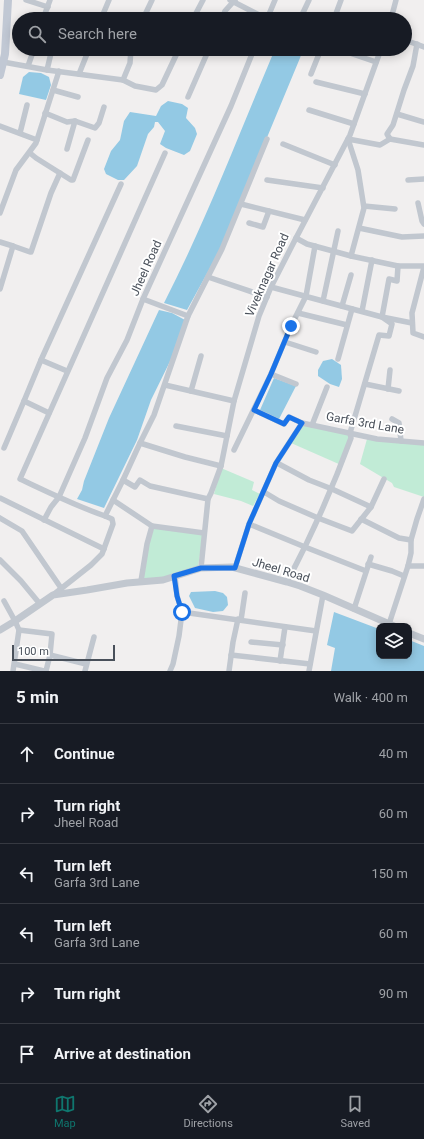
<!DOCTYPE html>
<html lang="en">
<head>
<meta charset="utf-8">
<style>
  :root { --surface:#171b24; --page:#242831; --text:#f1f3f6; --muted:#9ea1a6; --line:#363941; --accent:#0f766e }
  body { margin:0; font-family:Roboto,sans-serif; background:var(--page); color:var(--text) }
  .controls { position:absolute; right:12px; bottom:12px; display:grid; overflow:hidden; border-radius:8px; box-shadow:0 2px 10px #0003 }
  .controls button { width:36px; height:36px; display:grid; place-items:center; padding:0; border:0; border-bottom:1px solid var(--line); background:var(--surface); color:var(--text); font:20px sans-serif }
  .scale { position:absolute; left:12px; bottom:10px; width:103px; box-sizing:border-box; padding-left:4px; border:2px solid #49505a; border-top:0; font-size:11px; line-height:14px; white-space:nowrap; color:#49505a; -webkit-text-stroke:3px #fff; paint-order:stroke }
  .stop { position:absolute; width:12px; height:12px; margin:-9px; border:3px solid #1a73e8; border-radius:50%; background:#fff }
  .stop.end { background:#1a73e8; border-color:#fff; box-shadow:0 1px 4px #0008 }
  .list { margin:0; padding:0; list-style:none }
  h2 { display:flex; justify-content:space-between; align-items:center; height:52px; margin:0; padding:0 16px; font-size:17px }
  h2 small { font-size:13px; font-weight:400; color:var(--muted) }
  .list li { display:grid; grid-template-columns:26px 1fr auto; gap:12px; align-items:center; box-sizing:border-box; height:60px; padding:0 16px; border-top:1px solid var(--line) }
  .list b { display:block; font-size:15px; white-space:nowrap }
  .list p { margin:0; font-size:13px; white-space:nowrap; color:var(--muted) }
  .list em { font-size:13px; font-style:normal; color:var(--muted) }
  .icon { flex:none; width:22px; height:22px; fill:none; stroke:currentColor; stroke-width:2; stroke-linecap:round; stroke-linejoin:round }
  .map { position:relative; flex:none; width:424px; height:671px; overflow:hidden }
  .search { position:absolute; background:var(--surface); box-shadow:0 2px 10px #0003; left:12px; right:12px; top:12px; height:44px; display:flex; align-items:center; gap:10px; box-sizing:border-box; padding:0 14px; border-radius:22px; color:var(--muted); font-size:15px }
  .sheet { height:412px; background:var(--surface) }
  nav { display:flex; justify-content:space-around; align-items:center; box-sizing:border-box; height:56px; border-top:1px solid var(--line); background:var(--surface); font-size:11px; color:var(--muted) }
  nav a { display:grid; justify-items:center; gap:2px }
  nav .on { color:var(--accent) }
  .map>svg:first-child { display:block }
</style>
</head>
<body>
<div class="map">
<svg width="424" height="671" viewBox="0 0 424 671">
  <rect width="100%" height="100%" fill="#f1efef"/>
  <g fill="#c1ebd6">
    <path d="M302,425l45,9 3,4 -9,27 -50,-22z"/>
    <path d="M367,439l57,6v52l-30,-10 -2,-4 -32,-19z"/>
    <path d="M221,468l33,14 -2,8 8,4 -7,12 -12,-5 -27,-7z"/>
    <path d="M155,525l48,10 -5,32 -35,11 -20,2 5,-35z"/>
  </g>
  <g fill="#93c9e4">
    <path d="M275,49h28l-3,9 -79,190 -34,62 -23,-7c42,-82 75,-169 111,-254z"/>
    <path d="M29,72l12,1 8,4 2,8 -5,15 -27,-6 4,-17z"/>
    <path d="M168,101l14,3 6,4 -2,10 9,10 2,6 -7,17 -6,4 -18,-7 -6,-4 5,-13 -7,-9h-3l-1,5 -6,7 -11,32 -13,14h-6l-12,-6 -2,-5 7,-18 9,-11 4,-19 6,-9 26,4 5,-10z"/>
    <path d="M159,310l13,3 13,7 -6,23 -28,57 -14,40 -33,68 -27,-9 5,-9 2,-9 25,-63z"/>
    <path d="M332,359l9,6 1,14 -3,8 -9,-3 -12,-8v-6l5,-9z"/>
    <path d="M274,378l22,8 -17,33 -19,-9z"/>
    <path d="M215,591l8,2 4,4 1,8 -5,6 -10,1 -18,-4 -6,-12 2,-4z"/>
    <path d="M334,612l45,17v27h30v-16l15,6v25h-93l4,-23 -8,-3z"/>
  </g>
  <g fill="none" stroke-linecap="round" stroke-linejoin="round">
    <g stroke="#c1c7cf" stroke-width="5.5">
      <path d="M26,0l22,7"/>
      <path d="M230,0l37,19 8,-19"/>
      <path d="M43,19l7,-19"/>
      <path d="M101,19l8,-19"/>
      <path d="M143,19l9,-19"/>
      <path d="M193,19l10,-19"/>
      <path d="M222,19l3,-8 10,-11"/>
      <path d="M300,19l9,-19"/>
      <path d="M334,19l7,-19"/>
      <path d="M391,19l5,-19"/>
      <path d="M405,40l19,7"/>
      <path d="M338,49l38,13"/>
      <path d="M3,62l44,8 76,10 12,6 21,4 6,-5 17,-36"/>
      <path d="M28,66l6,-17"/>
      <path d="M47,70l5,-21"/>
      <path d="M79,74l10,-25"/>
      <path d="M311,74l10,-25"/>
      <path d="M123,80l7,-17 1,-14"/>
      <path d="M316,82l49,12"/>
      <path d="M53,90l25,7"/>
      <path d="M188,97l21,-48"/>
      <path d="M309,110l45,14"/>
      <path d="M45,113l22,9 8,-1 20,7 4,-5 5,-16"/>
      <path d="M397,114l27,8"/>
      <path d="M0,126l37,14"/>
      <path d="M20,133l7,-28"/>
      <path d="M390,139l-3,-5 6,-9 11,-35 9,-24 4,-22"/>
      <path d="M283,144l52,21"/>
      <path d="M67,149l8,-28"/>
      <path d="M30,153l6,5 35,22h2l15,-40"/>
      <path d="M267,180l56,8"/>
      <path d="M408,180l16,-1"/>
      <path d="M418,203l4,18 2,3"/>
      <path d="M241,204l64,16"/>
      <path d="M364,206l31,3"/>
      <path d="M0,213l16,-43 20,-27 23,-72"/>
      <path d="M249,223l14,4 6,-16"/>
      <path d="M359,228l43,9 22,-1"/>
      <path d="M296,238l11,6 44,12 47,10h26"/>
      <path d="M0,242l13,4"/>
      <path d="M351,256l13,-48 -6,-38 -10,-31 32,6 10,-6 34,6"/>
      <path d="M424,267l-12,46 1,20 11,4"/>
      <path d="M208,277l59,20"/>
      <path d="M271,287l111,30 30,6"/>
      <path d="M0,289l13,-43 17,6h1l20,-59 9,-20"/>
      <path d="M143,299l45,17"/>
      <path d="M323,301l15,-70"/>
      <path d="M342,306l9,-31"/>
      <path d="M362,311l10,-51"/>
      <path d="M298,313l49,12"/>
      <path d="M285,342l31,10"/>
      <path d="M338,359l14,-50"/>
      <path d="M67,371l-26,-11 80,-176"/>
      <path d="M271,374l25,10"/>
      <path d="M365,384l34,7"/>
      <path d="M165,385l69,16"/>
      <path d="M388,389l2,-19"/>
      <path d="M191,391l10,-35"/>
      <path d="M24,401l17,-41"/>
      <path d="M254,410l30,14 5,-7 13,6 75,16 47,4"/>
      <path d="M392,419l7,4 2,18"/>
      <path d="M312,425l15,-38"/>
      <path d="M176,426l51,10"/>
      <path d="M140,443l45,14 36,9"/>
      <path d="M4,448l20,-47 25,12"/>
      <path d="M234,450l37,-76 20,-48 15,-30 9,-50"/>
      <path d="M277,463l32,17 23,9 39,18"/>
      <path d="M123,480l12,7 5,-7 10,6 58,13"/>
      <path d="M264,492l15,9 39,17 34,13 19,-24 13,-28"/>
      <path d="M0,498l104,51"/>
      <path d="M113,500l39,26 52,7"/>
      <path d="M105,516c-29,-10 -57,-24 -85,-37l145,-326"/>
      <path d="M0,518l22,13 39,57"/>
      <path d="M361,519l38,19 12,2"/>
      <path d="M44,520l7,-13 8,-10 26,-59 22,-60 20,-38 16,-41 88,-193 23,-57"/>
      <path d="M249,524l56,23 61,24"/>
      <path d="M0,560l21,21 19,23"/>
      <path d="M368,564l24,7 12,5"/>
      <path d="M408,566h16"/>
      <path d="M201,568l7,-69 3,-6 10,-27 13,-65 25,-85 12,-29 25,-49 54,-103 31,-86"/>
      <path d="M235,568l14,-44 27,-61 26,-40"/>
      <path d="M141,581l6,-37 5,-18"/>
      <path d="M287,582c25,-47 46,-95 64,-144l-1,-5 29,-98 10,1 3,-12 -10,-7 7,-38 8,2 1,-15"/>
      <path d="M53,595l38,-30 11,-11 11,-30 -1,-5 -7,-3 18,-36 17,-37 14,-28 34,-99 34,-67 45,-110"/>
      <path d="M4,601l11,20 4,9 -6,41"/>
      <path d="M354,609l17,-52"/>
      <path d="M182,612l134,19"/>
      <path d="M241,620l4,-27"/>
      <path d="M389,624l19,-58 3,-13v-13l6,-21 7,-20"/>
      <path d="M19,630l33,4 -2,21 -4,16"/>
      <path d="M251,642l32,3"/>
      <path d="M50,655l36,9"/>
      <path d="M231,655l79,9"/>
      <path d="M280,661l5,-34"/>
      <path d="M15,664l29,7"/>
      <path d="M85,671l9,-34"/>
      <path d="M170,671l3,-7 6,-28 3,-24 -5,-16 -2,-20"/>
      <path d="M229,671l4,-29 5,-23"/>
      <path d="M309,671l14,-76"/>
    </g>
    <g stroke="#c1c7cf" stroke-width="7">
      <path d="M0,630l15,-9 38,-26 34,-5 40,-7 36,-3 38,-12 31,-1 55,15 13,4 23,9 71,31"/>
      <path d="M409,633l15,6"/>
    </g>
    <path stroke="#c1c8d4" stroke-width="8" d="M0,75l5,-21 3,-54"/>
  </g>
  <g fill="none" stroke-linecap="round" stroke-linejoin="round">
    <path stroke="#1a73e8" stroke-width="5" d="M182,612l-5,-16 -3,-20 27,-8h34l14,-44 27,-61 26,-40 -13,-6 -5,7 -30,-14 17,-36 20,-48"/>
  </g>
  <g text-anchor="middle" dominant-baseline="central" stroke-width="4" stroke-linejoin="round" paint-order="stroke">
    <g font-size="12" fill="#49505a" stroke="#fff">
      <text transform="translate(146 268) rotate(-66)">Jheel Road</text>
      <text transform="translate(267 275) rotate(-66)">Viveknagar Road</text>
      <text transform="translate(365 423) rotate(10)">Garfa 3rd Lane</text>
      <text transform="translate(281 570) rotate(17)">Jheel Road</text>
    </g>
  </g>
</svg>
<div class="controls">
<button><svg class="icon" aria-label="layers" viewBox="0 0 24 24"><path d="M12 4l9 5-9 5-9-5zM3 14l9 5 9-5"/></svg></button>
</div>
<div class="scale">100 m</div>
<div class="stop" style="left:182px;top:612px"></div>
<div class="stop end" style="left:291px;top:326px"></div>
<div class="search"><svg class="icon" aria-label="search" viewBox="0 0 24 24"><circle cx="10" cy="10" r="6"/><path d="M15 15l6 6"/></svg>Search here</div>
</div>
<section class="sheet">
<h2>5 min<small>Walk · 400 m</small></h2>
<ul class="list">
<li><svg class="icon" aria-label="ahead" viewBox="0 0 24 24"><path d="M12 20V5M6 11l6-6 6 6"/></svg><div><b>Continue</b></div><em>40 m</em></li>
<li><svg class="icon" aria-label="right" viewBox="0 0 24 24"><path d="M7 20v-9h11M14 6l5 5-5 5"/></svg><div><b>Turn right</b><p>Jheel Road</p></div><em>60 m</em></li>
<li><svg class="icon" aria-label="left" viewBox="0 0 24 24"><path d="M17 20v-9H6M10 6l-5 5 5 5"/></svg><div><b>Turn left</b><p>Garfa 3rd Lane</p></div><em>150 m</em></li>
<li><svg class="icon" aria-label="left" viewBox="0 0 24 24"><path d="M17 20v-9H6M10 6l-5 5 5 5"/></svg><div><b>Turn left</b><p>Garfa 3rd Lane</p></div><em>60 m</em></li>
<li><svg class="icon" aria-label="right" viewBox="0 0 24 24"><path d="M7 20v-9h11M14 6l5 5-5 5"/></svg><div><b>Turn right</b></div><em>90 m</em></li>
<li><svg class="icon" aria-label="arrive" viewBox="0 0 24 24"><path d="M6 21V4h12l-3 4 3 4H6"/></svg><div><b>Arrive at destination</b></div></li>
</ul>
</section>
<nav>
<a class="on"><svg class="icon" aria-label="map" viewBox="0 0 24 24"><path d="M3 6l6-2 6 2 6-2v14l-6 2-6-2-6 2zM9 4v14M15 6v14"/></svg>Map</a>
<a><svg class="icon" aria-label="directions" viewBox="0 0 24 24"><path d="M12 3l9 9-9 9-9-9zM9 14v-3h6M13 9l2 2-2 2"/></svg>Directions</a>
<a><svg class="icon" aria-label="saved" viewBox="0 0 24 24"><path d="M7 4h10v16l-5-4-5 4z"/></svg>Saved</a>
</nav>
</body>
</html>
